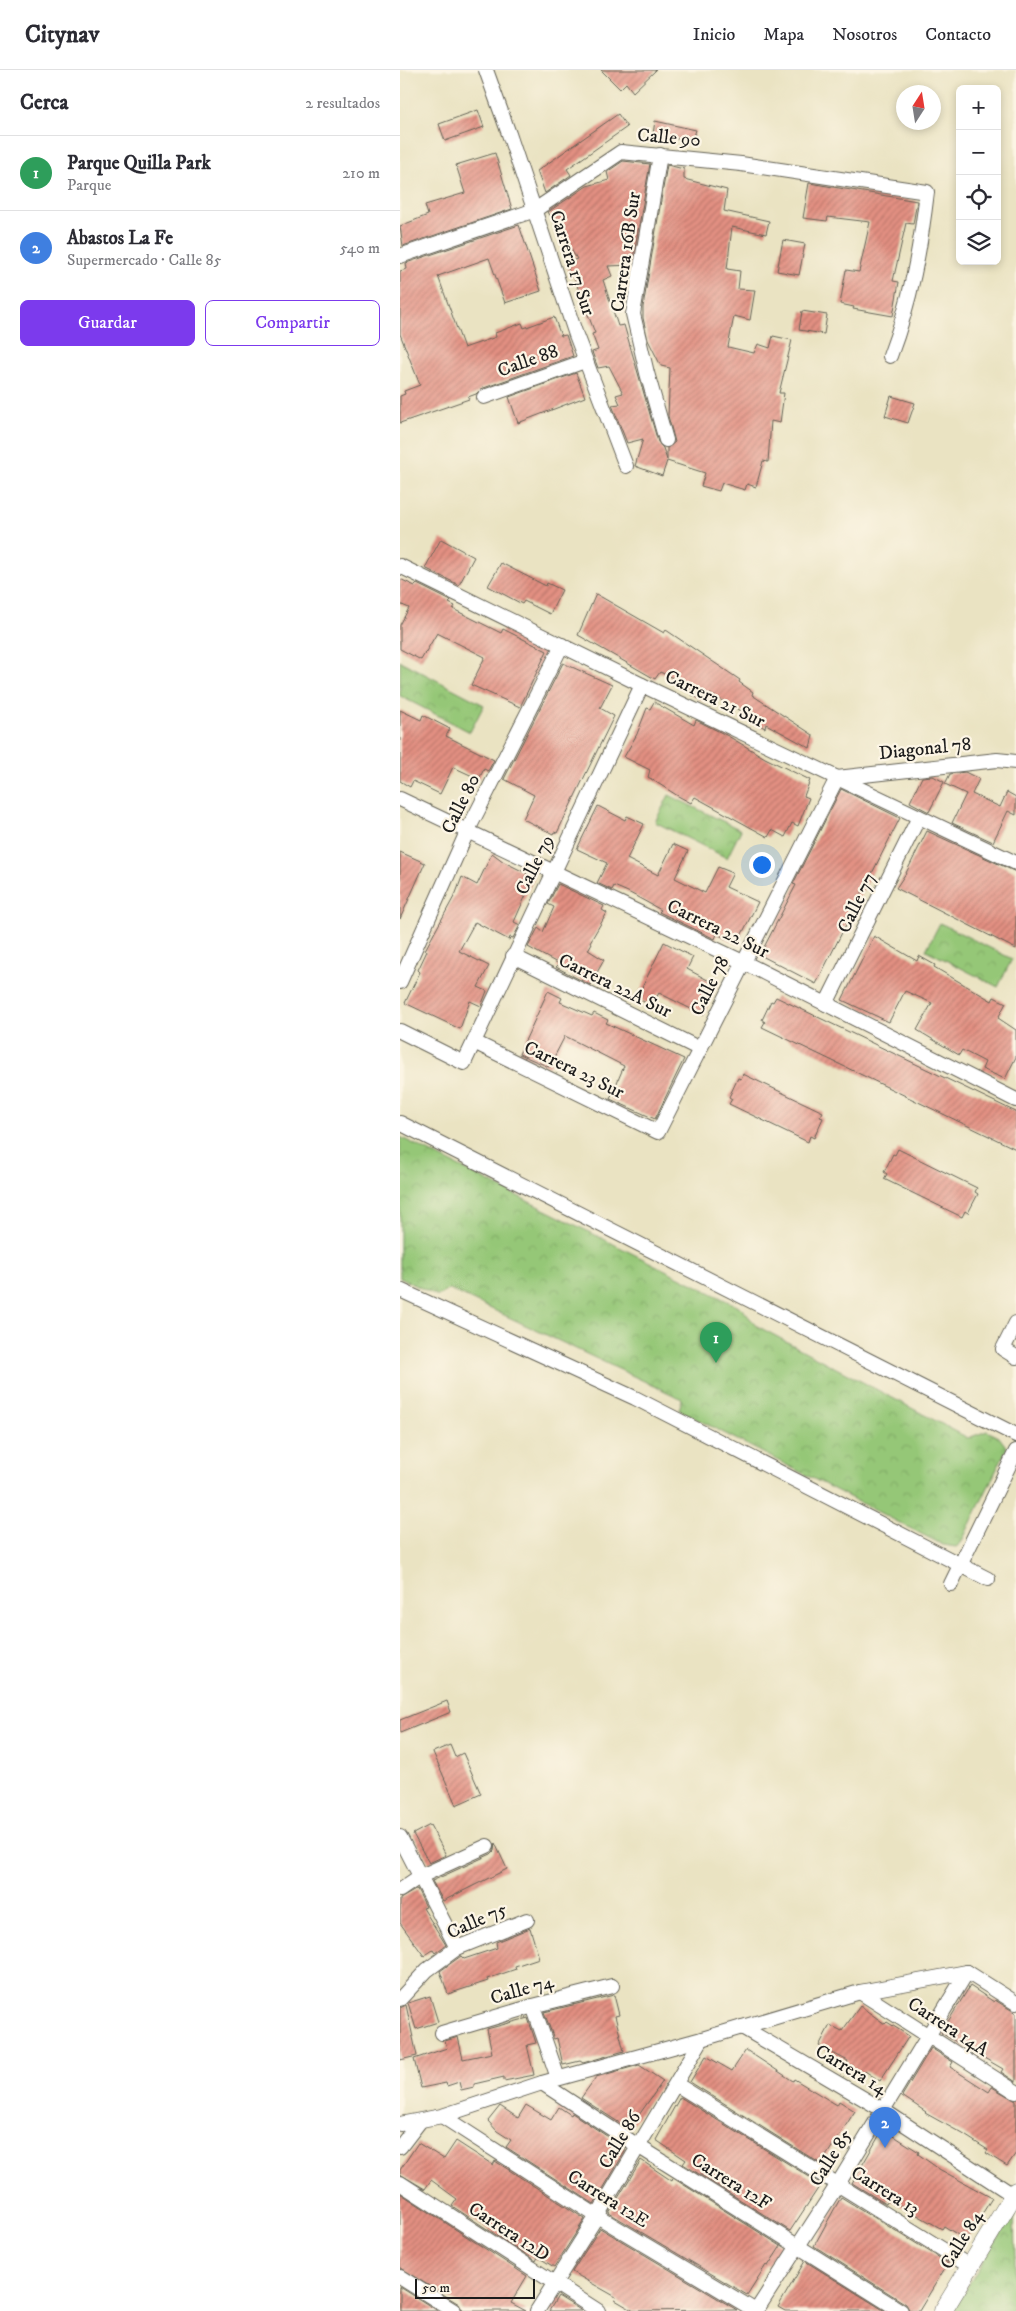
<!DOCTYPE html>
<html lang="es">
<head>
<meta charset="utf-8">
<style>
  :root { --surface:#fff; --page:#f2f2f3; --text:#2b2b33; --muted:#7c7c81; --line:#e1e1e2; --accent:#7c3aed }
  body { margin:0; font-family:"IM FELL DW Pica",serif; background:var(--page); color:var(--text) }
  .controls { position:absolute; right:15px; top:15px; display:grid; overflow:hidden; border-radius:8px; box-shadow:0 2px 8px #0003 }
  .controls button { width:45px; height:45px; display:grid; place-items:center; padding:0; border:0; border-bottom:1px solid var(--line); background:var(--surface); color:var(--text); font:25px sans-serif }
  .compass { position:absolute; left:496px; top:15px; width:45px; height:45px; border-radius:50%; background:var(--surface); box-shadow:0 2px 8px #0003; rotate:12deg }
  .scale { position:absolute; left:15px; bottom:12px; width:120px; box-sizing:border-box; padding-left:5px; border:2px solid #1c1c1c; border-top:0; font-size:14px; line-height:18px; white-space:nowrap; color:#1c1c1c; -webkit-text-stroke:4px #fcf5e5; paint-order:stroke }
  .you { position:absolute; left:361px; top:794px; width:18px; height:18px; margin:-12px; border:4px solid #fff; border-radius:50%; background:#1a73e8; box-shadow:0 0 0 8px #1a73e833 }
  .badge { display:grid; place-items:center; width:32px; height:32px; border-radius:50%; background:var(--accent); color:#fff; font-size:16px; font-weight:700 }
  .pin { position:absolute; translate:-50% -41px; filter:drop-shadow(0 1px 2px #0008) }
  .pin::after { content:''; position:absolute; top:26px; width:18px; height:15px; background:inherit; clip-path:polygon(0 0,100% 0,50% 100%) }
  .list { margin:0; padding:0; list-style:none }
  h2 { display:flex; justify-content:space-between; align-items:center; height:65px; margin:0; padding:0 20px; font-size:21px }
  h2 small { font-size:16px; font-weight:400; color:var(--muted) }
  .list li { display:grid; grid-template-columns:32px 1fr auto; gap:15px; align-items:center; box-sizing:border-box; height:75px; padding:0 20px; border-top:1px solid var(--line) }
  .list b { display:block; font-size:19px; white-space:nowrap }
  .list p { margin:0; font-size:16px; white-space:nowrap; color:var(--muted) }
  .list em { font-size:16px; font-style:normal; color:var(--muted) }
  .actions { display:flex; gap:10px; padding:15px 20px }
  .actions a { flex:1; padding:11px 0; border:1px solid var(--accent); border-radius:8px; text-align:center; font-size:18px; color:var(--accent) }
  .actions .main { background:var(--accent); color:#fff }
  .icon { flex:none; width:28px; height:28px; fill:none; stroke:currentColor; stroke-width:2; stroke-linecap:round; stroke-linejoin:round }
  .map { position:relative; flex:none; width:616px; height:2241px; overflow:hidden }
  header { display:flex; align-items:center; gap:30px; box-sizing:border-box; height:70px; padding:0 25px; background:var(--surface); border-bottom:1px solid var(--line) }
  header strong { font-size:24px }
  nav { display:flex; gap:28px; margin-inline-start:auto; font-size:18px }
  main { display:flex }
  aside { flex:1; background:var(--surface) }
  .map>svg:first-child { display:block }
</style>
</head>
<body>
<header>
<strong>Citynav</strong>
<nav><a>Inicio</a><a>Mapa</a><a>Nosotros</a><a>Contacto</a></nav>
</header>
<main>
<aside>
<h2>Cerca<small>2 resultados</small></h2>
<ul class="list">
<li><span class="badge" style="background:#2e9e5b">1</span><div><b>Parque Quilla Park</b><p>Parque</p></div><em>210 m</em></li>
<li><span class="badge" style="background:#3f7fe0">2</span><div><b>Abastos La Fe</b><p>Supermercado · Calle 85</p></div><em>540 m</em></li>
</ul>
<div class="actions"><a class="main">Guardar</a><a>Compartir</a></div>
</aside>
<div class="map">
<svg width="616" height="2241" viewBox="0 0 616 2241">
  <defs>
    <pattern id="park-crowns" width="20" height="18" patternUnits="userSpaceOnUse" patternTransform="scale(1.25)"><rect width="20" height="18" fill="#95c777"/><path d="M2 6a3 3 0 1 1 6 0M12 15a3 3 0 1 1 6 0" fill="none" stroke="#80aa66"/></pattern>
    <pattern id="building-hatch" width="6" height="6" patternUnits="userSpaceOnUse" patternTransform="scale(1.25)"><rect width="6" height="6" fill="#e39082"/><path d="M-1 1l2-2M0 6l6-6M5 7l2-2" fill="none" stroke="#b7756a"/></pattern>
  </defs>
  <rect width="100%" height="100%" fill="#fcf5e5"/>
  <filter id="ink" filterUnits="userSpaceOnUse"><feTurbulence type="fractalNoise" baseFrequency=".02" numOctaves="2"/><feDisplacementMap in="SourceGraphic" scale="10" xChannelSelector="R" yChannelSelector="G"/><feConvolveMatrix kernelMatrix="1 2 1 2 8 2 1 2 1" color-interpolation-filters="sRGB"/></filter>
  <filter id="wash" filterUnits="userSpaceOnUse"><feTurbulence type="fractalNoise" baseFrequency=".0096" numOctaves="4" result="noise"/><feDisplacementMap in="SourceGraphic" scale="20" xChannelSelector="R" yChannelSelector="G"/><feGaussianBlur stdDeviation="1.12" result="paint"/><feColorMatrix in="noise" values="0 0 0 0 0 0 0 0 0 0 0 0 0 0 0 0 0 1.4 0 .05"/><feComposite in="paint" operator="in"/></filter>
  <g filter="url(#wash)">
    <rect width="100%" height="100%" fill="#eae3c2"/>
    <g fill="url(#park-crowns)" stroke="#58724a">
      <path d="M0,591l84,44 -14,27 -70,-36z"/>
      <path d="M269,725l72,35 -14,28 -72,-36z"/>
      <path d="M540,853l72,36 -14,28 -72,-37z"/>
      <path d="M0,1067l341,171 16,18 211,112 19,-7 12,6 8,11 -46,95 -5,4 -13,-2 -264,-135 3,-11 -233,-110 -11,7 -38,-18z"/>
      <path d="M614,2141l2,100h-64z"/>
    </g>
    <g id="blocks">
      <g fill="url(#building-hatch)">
        <path d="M201,0h55l-23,22 -7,-9 -6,6z"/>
        <path d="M78,40l6,17 -39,14 -6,-17z"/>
        <path d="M218,44l9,13 -60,42 4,6 -26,18 -8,-22z"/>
        <path d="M255,51l41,9 -4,12 -39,-8z"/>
        <path d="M95,83l17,56 -109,37 -3,-20 28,-11 -3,-10 40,-12 -9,-28z"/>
        <path d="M223,91l27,3 -18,101 -24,1 4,10 -9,4 15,46 6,-1 34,117 5,6 4,12v-12l8,-6 -7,-26 2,-48 -9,-2 -13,-26 -5,-22v-11l24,-142 17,4v10l43,11 -3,21 45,10 -3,13 -34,-7 -5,42 13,2 -2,18 17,1 -5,30 -16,-4 -6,31 26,6 4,-9 12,4 3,-12 19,4 -13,53h5l-4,30 -9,-2 -3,41 -5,-1 -7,26 -9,-3 -2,6 -23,-7 -3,8 -18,-5 4,-13 -38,-12 -5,15 -27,-10 8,-27 -16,4 -15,-38 8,-1 -4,-9 7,-2 -14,-27 -11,2 -6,-16 6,-2 -6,-16 3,-1 -22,-58 -3,1 -4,-13 11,-4 -29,-47 39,-26 22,-6 -2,-8z"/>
        <path d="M409,113l108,18 -4,23 -7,-1 -13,58 6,1 -6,34 -40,-7 1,-2 -14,-3 6,-34 13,2 11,-50 -42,-5 -1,4 -24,-3z"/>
        <path d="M119,155l22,66 -36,12 -16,-45 -51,18 26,72 32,-11 -1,-4 27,-10 2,5 30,-11 7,19 5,-1 7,21 -92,33 -5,5 -8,3 1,2 -69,24v-27l5,-2 -1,-3 16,-6 -20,-51v-63l7,-2 -1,-6z"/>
        <path d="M383,170l22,4 -6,31 -22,-4z"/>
        <path d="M402,241l25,4 -3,19 -25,-4z"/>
        <path d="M176,303l9,24 -67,26 -9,-26z"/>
        <path d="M491,326l24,7 -7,20 -23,-7z"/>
        <path d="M41,469l33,18 -15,28 -34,-17z"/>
        <path d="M101,493l45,23 1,-3 15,7 -12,24 -26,-13 -2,3 -34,-18z"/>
        <path d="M0,509l15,7 2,-2 34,17 -2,2 6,3 -2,3 48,24 2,-4 44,22 -27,56 -49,-22 14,-28 -48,-24 -16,27 -21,-11v-24l9,-17 -9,-4z"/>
        <path d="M196,524l68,39 2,-3 74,50 -1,2 14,10 -1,3 61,40 -3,13 -44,-24 -1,4 -19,-10 1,-4 -37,-20 -4,8 -14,-7 2,-3 -10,-4 2,-4 -26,-12 -5,7 -77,-44z"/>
        <path d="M163,593l49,22 -12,23 14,8 -57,117 -3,-1 -1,2 -30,-15 11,-24 -30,-16z"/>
        <path d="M254,632l40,23 2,-5 32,16 37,22 45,22 -6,16 5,2 -11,28 -6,-3 -7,14 -13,-7 -4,7 -73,-40 -4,6 -13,-7 -30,-19 2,-7 -26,-13 13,-23 10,-26 3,1z"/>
        <path d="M0,640l21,10 2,-5 27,14 -4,7 48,24 -6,11 -4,-2 -5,10 -26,-12 -13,27 -27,-13 -3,6 -10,-6z"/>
        <path d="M565,702l14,7 -7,15 28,13 7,-15 9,5v18l-8,-4 -15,31 -41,-19 14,-29 -21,-10 5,-10z"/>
        <path d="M533,706l11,6 -15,30 -19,-10 12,-25z"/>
        <path d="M441,719l59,29 -84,166 -56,-29 36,-70 -3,-1z"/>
        <path d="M198,736l27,14 2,-4 17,8 -17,35 31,16 15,-31 15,7 -13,27 30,15 13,-26 15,6 -7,14 32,15 -21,42 -20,-10 -2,5 -56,-27 2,-2 -33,-18 -14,-6 -2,4 -15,-7 10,-20 -30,-14z"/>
        <path d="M527,761l89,41v77l-120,-61 10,-15z"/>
        <path d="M0,782l25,11 -25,56z"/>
        <path d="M92,783l12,9 30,15 -20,45 6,3 -7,13 -3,-1 -1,3 -34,-18 -16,29 30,15 -11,21 9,4 -6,15 -11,-5 -10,28 -55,-26 15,-31 -2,-2 9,-19 -2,-1 31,-57 6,-16 15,8z"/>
        <path d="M158,814l46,22 -2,4 5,3 -17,29 2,1 -4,7 16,10 -14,25 -34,-18 3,-3 -31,-17 10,-19 5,4 11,-25 -6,-3z"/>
        <path d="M474,866l43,25 2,-5 16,9 -1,2 58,34 2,-4 12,6 -8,15 18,12v27l-11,22 -23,-10 3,-7 -23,-12 -3,5 -42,-25 15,-27 -27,-12 -16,31 -47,-22z"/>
        <path d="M264,872l29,15 -6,12 30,16 -14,30 -44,-22 -8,13 -14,-8z"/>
        <path d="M148,921l14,7 -2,4 32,14 2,-3 14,7 -2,3 78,36 -29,60 -45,-20 14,-33 -59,-30 -16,31 -30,-13z"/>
        <path d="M376,927l240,115v37l-254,-122 3,-5 -3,-2 9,-19 2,1z"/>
        <path d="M343,1004l80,38 -3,5 3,1 -9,20 -4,-2 -2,6 -79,-38 3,-5 -3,-2 9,-19 3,1z"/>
        <path d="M498,1079l79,39 -2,4 3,2 -10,19 -3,-2 -3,6 -78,-38 3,-5 -3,-2 9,-18 2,1z"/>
        <path d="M47,1631l4,11 -51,21v-13z"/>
        <path d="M50,1675l5,12 8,-4 18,41 -25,11 -23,-53z"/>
        <path d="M30,1755l16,30 -17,8 -16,-29z"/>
        <path d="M95,1773l12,26 -64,32 -11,-20 59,-27 3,-3z"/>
        <path d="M17,1819l9,18 -3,1 23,37 -11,8 -2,-3 -9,6 -24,-33v-24z"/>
        <path d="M130,1858l9,30 -24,8 1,3 -29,10 1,2 -40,13 -8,-23 21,-15 3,3 33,-11 -1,-6z"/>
        <path d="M570,1916l24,16 1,-2 21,13v69l-15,-10 2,-3 -62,-36z"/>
        <path d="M214,1925l5,20 -4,1 9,35 -41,12 -3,-2 -17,4 -6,-27 -3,1 -10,-27z"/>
        <path d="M30,1926l8,26 -22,7 -8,-26z"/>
        <path d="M6,1935l11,51 -17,4v-52z"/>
        <path d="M460,1936l25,18 2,-2 22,14 -29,45 -15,-10 -2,3 -16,-11 1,-2 -29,-15 11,-21 12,6z"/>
        <path d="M128,1948l8,25 -9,2 7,30 -30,6v-4l-30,7v3l-13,3 -2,-8 -12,4 -1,-3 -25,5 -7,-29 33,-11 -2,-7 13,-4 5,22 29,-6 -5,-24z"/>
        <path d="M531,1978l22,14 -3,5 39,25 3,-5 24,14v52l-9,13 -21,-13 2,-3 -25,-16 -38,-21 1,-1 -24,-16z"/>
        <path d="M346,1980l47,31 1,-2 43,26 2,-4 16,10 -34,53 -131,-82 16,-26 26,15z"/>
        <path d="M239,1995l24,16 -34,48 -48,-31 15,-21z"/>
        <path d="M280,2027l141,87 -31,47 -107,-67 3,-4 -30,-20z"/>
        <path d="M126,2035l25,15 8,-13 12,8 1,-2 53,35 1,2 -32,54 -88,-57 5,-7 -14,-9 -9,-10 12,-15 18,12z"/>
        <path d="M483,2059l36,23 -1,2 21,15 53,29 -26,42 -22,-14 -2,3 -53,-30 -3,5 -34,-21z"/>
        <path d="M56,2071l37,24 2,-4 90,58 -31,48 -16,-10 -2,4 -84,-55 5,-7 -26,-19 -6,9 -25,-15v-4l18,-27 26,16z"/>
        <path d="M241,2090l31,21 1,-3 108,68 -13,20 -2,-1 -19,30 -138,-82z"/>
        <path d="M0,2123l127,83 -16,27 15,8h-63l-4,-7 -59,-36z"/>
        <path d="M441,2127l107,66 -29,48h-9l-4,-7 -92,-58z"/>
        <path d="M200,2158l137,82 -103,1 -19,-11 1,-3 -44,-25z"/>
        <path d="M405,2191l80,50h-100l-7,-4z"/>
        <path d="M0,2217l38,24h-38z"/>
        <path d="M158,2226l24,15h-33z"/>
      </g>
    </g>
  </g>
  <g filter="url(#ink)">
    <use href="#blocks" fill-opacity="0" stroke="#646256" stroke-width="1"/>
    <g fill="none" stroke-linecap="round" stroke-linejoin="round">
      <defs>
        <g id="minor">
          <path d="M86,0l23,64 67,201 50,131"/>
          <path d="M260,85l-27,159 14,59 19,67"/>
          <path d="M0,186l135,-46 86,-58 120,12 186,28c-7,58 -16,108 -37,164"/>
          <path d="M84,327l101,-36"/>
          <path d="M0,496l242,119 374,178"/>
          <path d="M0,729l343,163 273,138"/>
          <path d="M113,886l187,93"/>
          <path d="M0,912l67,-150 95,-187"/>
          <path d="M426,934l93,-187"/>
          <path d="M0,961l64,32 178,-378"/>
          <path d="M74,972l184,90 179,-354 160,-18 19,2"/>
          <path d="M0,1053l616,312"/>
          <path d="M0,1220l235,108 353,181"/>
          <path d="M616,1253l-13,26 13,8"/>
          <path d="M551,1514l65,-133"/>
          <path d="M0,1767l57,111"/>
          <path d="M0,1820l19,-13 68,-31"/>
          <path d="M567,1902l49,31"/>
          <path d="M460,1922l156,100"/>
          <path d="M0,1929l27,-29 30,-22 70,-28"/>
          <path d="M133,1936l25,72"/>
          <path d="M342,1957l141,83 133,87"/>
          <path d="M42,1963l91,-27 79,-20"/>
          <path d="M142,2013l96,63 263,165"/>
          <path d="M276,2014l295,183"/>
          <path d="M42,2046l155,100 159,95"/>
          <path d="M0,2054l42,-8 100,-33 160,-44 158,-47 107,-20"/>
          <path d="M0,2077l20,-26"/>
          <path d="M0,2113l198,128"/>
          <path d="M0,2207l54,34"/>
          <path d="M137,2241l60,-95 105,-177"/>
          <path d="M356,2241l82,-127 129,-212"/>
        </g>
        <path id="tertiary" d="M543,2241l73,-120"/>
      </defs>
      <use href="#minor" stroke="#646256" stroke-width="16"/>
      <use href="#tertiary" stroke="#646256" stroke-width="19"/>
      <use href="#minor" stroke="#fff" stroke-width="14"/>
      <use href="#tertiary" stroke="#fff" stroke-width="18"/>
    </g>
  </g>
  <g text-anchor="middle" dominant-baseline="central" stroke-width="4.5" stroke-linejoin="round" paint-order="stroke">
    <g font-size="19" fill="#1c1c1c" stroke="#fcf5e5">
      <text transform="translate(269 68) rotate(5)">Calle 90</text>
      <text transform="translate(226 182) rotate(-82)">Carrera 16B Sur</text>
      <text transform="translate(172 193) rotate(72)">Carrera 17 Sur</text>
      <text transform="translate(128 291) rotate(-20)">Calle 88</text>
      <text transform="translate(315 629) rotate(26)">Carrera 21 Sur</text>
      <text transform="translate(525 679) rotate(-6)">Diagonal 78</text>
      <text transform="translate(61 734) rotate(-64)">Calle 80</text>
      <text transform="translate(135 795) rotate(-64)">Calle 79</text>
      <text transform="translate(457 833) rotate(-64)">Calle 77</text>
      <text transform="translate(318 859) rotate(26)">Carrera 22 Sur</text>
      <text transform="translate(215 916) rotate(26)">Carrera 22A Sur</text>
      <text transform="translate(310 916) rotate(-64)">Calle 78</text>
      <text transform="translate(174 1000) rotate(26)">Carrera 23 Sur</text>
      <text transform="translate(77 1851) rotate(-24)">Calle 75</text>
      <text transform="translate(122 1920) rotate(-16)">Calle 74</text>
      <text transform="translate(548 1957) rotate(33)">Carrera 14A</text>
      <text transform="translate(451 2000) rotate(31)">Carrera 14</text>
      <text transform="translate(220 2070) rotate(-59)">Calle 86</text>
      <text transform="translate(431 2088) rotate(-58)">Calle 85</text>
      <text transform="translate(331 2112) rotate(32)">Carrera 12F</text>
      <text transform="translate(485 2121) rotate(32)">Carrera 13</text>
      <text transform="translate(208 2129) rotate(32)">Carrera 12E</text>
      <text transform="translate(109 2162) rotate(33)">Carrera 12D</text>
      <text transform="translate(562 2170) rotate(-59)">Calle 84</text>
    </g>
  </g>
</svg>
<div class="controls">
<button>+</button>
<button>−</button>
<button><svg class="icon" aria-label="locate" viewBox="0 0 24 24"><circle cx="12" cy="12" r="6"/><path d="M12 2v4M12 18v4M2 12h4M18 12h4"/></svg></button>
<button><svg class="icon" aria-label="layers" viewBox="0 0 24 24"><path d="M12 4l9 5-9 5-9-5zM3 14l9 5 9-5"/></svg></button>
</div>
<svg class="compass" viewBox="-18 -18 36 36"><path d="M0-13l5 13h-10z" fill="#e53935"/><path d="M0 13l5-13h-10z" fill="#7c7c81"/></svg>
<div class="scale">50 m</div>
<div class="you"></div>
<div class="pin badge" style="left:316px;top:1293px;background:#2e9e5b">1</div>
<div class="pin badge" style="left:485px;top:2078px;background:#3f7fe0">2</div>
</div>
</main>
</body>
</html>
